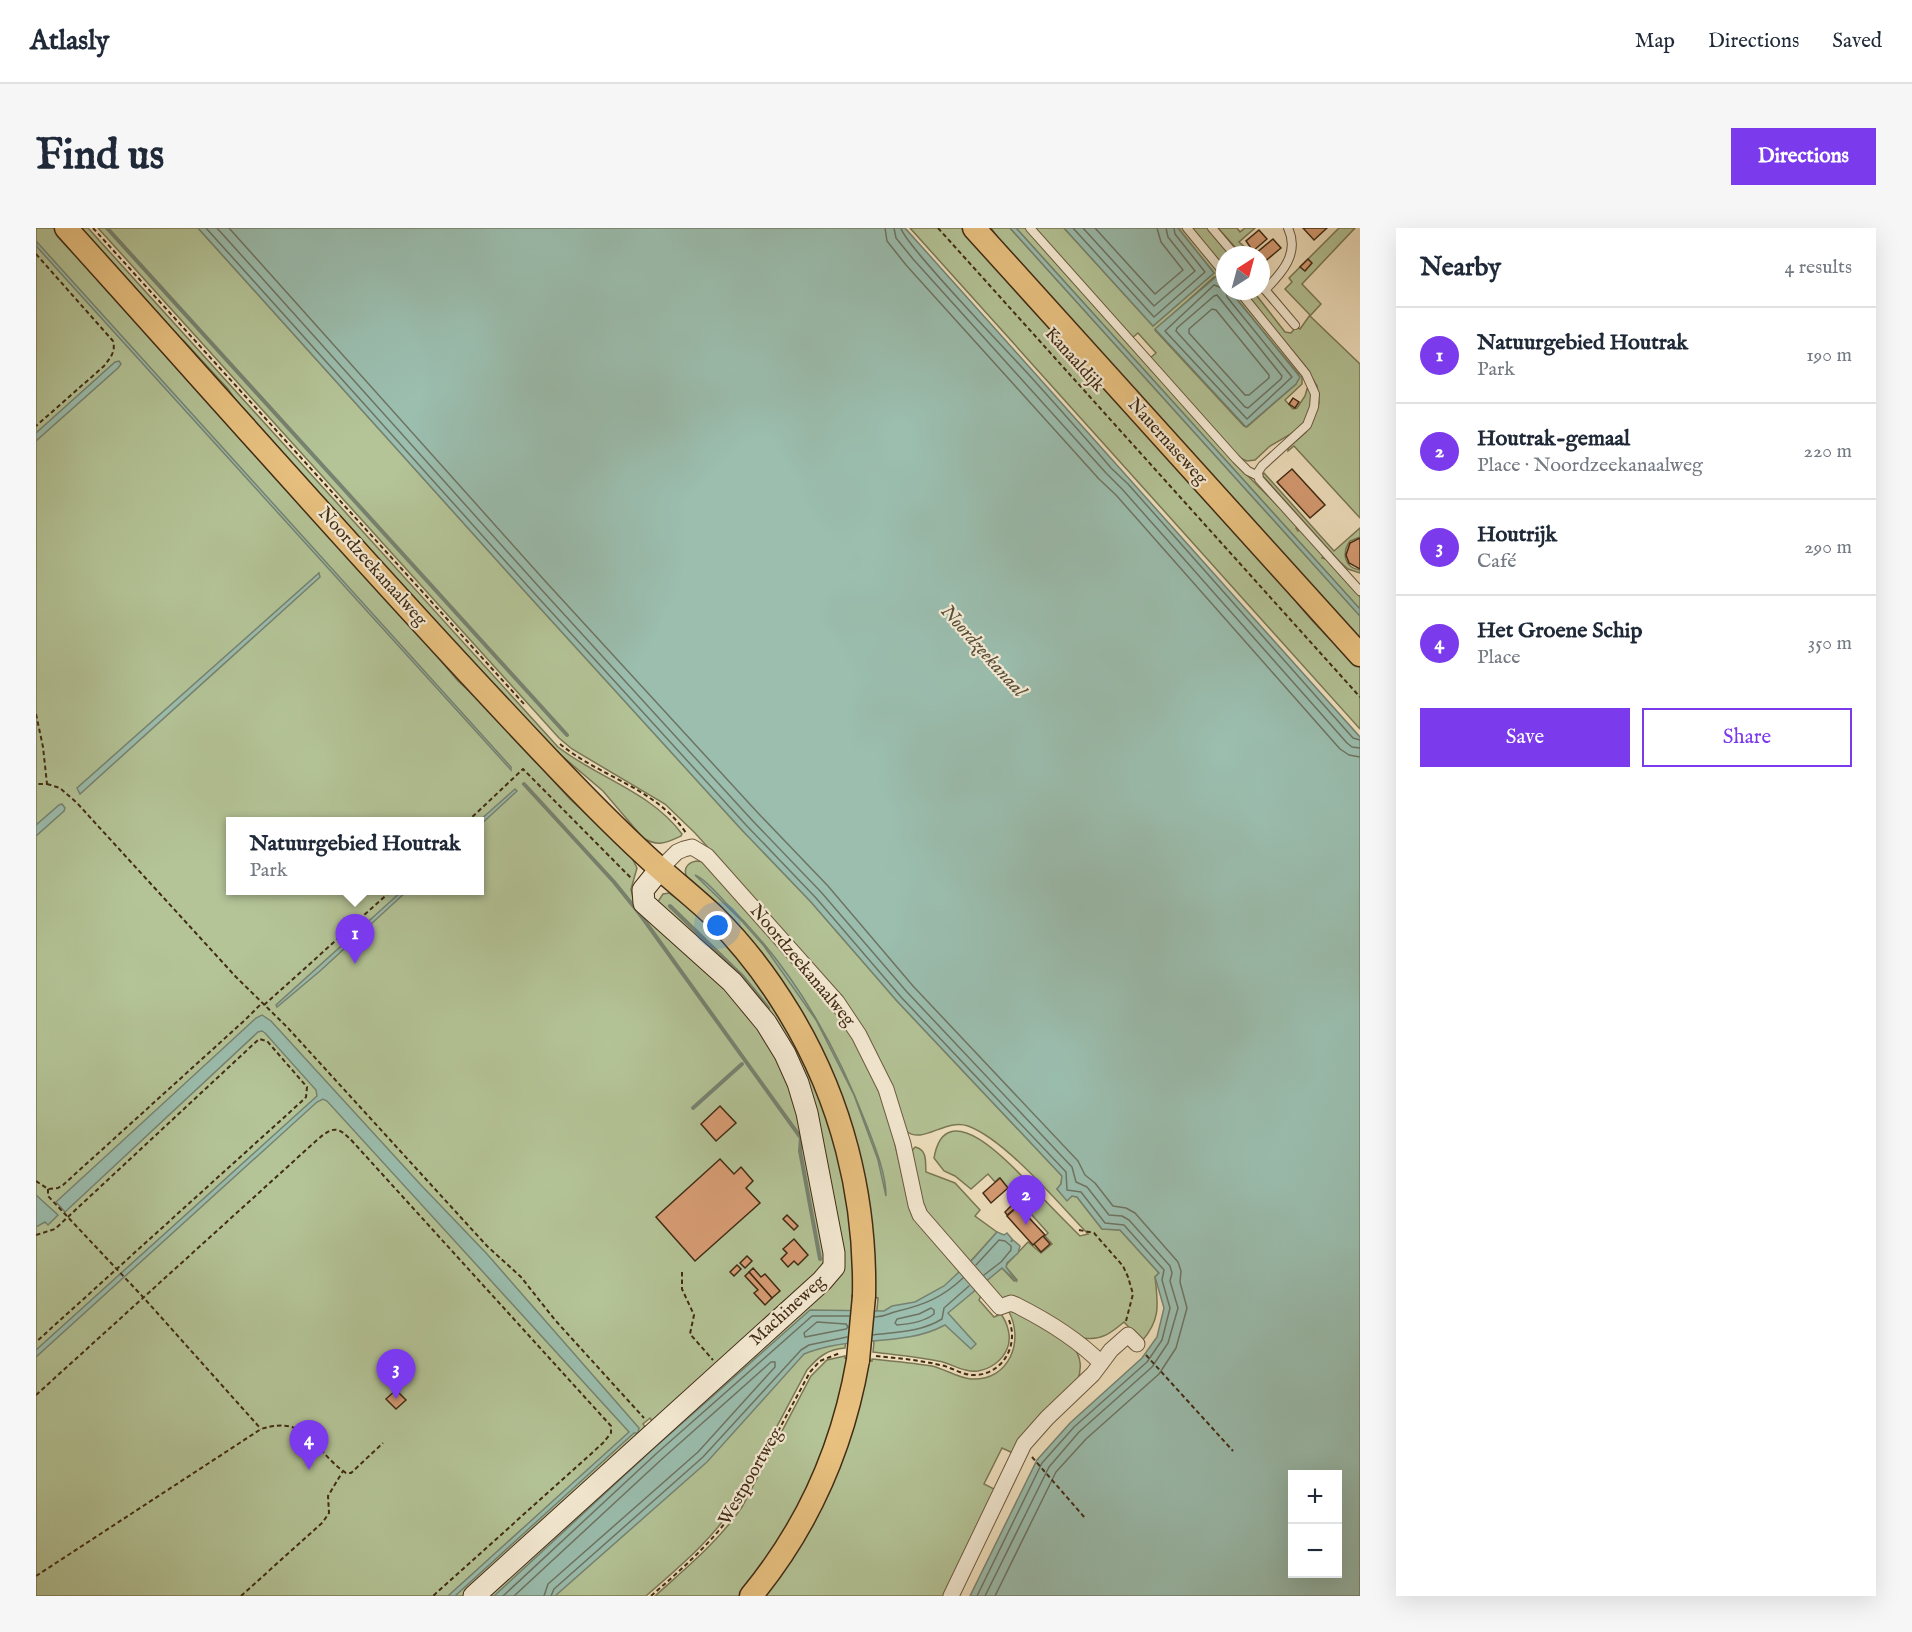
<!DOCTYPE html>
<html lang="en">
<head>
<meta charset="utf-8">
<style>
  :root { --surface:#fff; --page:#f6f6f7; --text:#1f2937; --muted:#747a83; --line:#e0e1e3; --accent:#7c3aed }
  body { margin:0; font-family:"IM FELL English",serif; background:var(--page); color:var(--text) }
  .controls { position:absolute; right:18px; bottom:18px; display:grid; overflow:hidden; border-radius:0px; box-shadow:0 6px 24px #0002 }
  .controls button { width:54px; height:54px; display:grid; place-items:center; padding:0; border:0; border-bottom:2px solid var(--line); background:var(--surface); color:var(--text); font:30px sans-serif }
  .compass { position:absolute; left:1180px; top:18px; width:54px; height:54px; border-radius:50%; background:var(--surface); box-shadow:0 6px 24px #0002; rotate:36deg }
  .you { position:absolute; left:682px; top:698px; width:21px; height:21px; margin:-15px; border:4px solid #fff; border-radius:50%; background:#1a73e8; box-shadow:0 0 0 9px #1a73e833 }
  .badge { display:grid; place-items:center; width:39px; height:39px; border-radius:50%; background:var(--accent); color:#fff; font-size:20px; font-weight:700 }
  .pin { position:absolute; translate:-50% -50px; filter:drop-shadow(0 2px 3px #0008) }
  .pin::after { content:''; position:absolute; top:32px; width:21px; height:18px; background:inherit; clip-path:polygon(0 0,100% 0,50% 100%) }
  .popup { position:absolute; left:190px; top:589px; width:258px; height:78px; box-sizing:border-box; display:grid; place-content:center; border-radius:0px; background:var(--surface); filter:drop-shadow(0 2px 4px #0005); font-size:20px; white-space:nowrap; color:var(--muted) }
  .popup b { font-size:22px; color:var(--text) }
  .popup::after { content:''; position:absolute; left:50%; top:100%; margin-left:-12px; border:12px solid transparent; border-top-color:var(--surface) }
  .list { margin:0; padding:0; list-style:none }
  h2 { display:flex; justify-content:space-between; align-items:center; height:78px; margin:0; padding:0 24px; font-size:26px }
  h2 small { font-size:20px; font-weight:400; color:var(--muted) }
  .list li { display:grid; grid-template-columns:39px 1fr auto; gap:18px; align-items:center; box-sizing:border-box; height:96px; padding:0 24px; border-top:2px solid var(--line) }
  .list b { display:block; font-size:22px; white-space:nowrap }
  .list p { margin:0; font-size:20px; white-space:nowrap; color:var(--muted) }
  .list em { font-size:20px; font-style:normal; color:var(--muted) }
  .actions { display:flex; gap:12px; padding:18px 24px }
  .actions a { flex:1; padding:14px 0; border:2px solid var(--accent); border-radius:0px; text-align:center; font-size:21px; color:var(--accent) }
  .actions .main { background:var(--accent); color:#fff }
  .map { position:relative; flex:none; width:1324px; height:1368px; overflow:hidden; border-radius:0px }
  header { display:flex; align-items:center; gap:36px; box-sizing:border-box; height:84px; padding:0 30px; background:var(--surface); border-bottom:2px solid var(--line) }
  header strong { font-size:28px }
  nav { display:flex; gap:33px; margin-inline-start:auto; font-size:21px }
  .intro { display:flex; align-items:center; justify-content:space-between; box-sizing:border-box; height:144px; padding:0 36px }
  h1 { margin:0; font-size:42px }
  .button { padding:15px 27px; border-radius:0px; background:var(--accent); color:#fff; font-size:21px; font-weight:700 }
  main { display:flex; gap:36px; padding:0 36px }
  aside { flex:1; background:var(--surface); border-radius:0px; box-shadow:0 6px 24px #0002 }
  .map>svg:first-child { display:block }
</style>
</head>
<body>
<header>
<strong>Atlasly</strong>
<nav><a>Map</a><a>Directions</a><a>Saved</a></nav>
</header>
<div class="intro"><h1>Find us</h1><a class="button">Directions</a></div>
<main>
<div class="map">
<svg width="1324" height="1368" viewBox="0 0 1324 1368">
  <rect width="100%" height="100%" fill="#f1e2c0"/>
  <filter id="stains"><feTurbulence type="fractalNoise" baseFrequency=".00333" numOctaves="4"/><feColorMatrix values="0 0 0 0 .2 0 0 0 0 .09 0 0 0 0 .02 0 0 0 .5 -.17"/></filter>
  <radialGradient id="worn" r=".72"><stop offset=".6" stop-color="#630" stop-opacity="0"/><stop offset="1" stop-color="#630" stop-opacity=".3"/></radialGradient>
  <g fill="#b4c497" stroke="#7a7856" stroke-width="1.5" fill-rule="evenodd">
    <path d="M0,0h20l358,401 44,52 24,22 88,96 61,57 6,12 -6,21 3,14 95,84 61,90 38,186 -176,158 -2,-3 -7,6 2,3 -179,169h-430zM194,594h249v68h-249z"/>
    <path d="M40,0h12l470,519c40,31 93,45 124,87l-1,2c-15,7 -23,11 -38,2l-40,-47 -54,-46 -299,-324 -22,-32 -44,-48 -22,-18z"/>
    <path d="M62,0h100l332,369 211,232 70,73 86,99 165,175 -1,8 -4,5 10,11 5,-4 5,1 25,32 18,1 39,43 -4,4c3,27 6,42 -13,64l-18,-19c-12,10 -22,19 -40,16l-83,-40 -16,-17 17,-13 12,13 3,-1 -11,-13 1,-3 21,-22 13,11 11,-9 -7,-8 3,-3 -49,-55 -4,4 -7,-8 -17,15 -16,-13 -11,-5 -10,-13c12,-69 84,14 103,34 14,15 28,29 43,44l8,-2c-29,-30 -82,-94 -120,-108 -23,-8 -45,19 -62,5l-88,-161 -123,-137 -30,-29 -93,-55 -13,-11z"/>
    <path d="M874,0h54c33,37 58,78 98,109l216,239c14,22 30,41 48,59 11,11 23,20 34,32v62z"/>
    <path d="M955,0h19l350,388v27l-349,-387z"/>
    <path d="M980,0h10l208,234 64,64 -2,2 2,3 2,-2 23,27 -1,2 4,1 34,38v12z"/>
    <path d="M998,0h30l89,98 61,-53 -36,-45h4l43,51v6l-7,-8h-4l-59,53 89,96 3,1 49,-43 3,-9 -69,-84h5l67,84v9l-17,16 8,9 4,-1 8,-12 2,-7 4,1v20l-7,14 -8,7 -26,15 -15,14 -8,1 -7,-3 -90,-100 6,-5 -18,-20 -6,5z"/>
    <path d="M1155,0h17l24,27h-7v14z"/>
    <path d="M1182,0h19l3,4 5,-4h10l-16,14 15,13h-12z"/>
    <path d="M1303,0h16l-53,56 19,20 -11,12 50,48v154l-66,-72 -6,5v-3l18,-16 6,-9 7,-20 -2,-17 -12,-20 -62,-75h10l32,41 6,1 5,-6 4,2 10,-14 -25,-26 7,-7 -3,-4z"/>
    <path d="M1228,245l70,78 26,-23v9l-10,4c-9,13 -5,27 10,29v3l-12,-4 -9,-8 -77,-86z"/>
    <path d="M663,633l6,2 125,140 31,48 26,59 18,77 77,106 -3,7 15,17 7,-3c7,10 11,24 6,35 -5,12 -17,20 -29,22 -14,2 -27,-8 -40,-10 -22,-5 -44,-6 -65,-9l5,-54 -3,-1 -37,-206 -151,-214c-5,-9 2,-16 12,-16z"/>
    <path d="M633,665l20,15 28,27 36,42 37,57 38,80 24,100 1,96 -4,1 -4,37c-17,1 -27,9 -38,22l-71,133c-24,37 -57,64 -90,93h-164l348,-315 -26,-201 -147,-177 6,-9z"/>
    <path d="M879,919c13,3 10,15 11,25l29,11 25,27 -5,6 22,16 -28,31 -45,-53 -13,-58z"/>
    <path d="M974,1081c15,8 52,26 62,37 10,10 10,24 5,36l-64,71 -11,-5 -18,36 12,6 -49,106h-188l109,-235h4v-2c20,2 40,4 60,7 13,3 26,12 39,13 39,2 54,-39 37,-69z"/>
    <path d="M809,1128v2l2,1 -2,27 -37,108 -65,102h-88c31,-28 63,-54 87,-89l69,-131 16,-16z"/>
  </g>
  <g fill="#9bbeaf" stroke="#778371" stroke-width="1.5" fill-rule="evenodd">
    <path d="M162,0h707l455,509v859h-390l67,-136 33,-37 72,-65 15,-21 7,-29 -9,-31 4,-4 -39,-43 -18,-1 -25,-32 -5,-1 -5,5 -10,-12 4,-5 1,-8 -165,-175 -86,-99 -70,-73 -211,-232zM1256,1246h46v100h-46z"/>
    <path d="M974,0h6l344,381v7z"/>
    <path d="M1028,0h114l36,45 -61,53z"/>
    <path d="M0,13l475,526v3l-474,-523z"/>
    <path d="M1181,48l8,9v6h5l70,86 -4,7 -50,43 -91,-98z"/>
    <path d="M83,133l2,3 -3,4 -82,73v-8l79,-71z"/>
    <path d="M283,345l1,4 -240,217 -3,-6z"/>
    <path d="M479,561l2,2 -37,34 -1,-4z"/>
    <path d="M26,576l3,4 -1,3 -28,25v-11l23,-20z"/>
    <path d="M659,647c10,4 22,18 30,27 65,62 110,140 142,224 8,21 19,47 19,70l-8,-36 -24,-65 -38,-75 -52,-74 -24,-27z"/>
    <path d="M366,663h5l-87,80 -43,36 -1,-2z"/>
    <path d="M226,787l9,6 149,163 67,70 152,174 -1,5h-4l-179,163h-7l181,-164 -302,-331 -4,-2 -6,3 -281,255v-7l281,-254 -1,-6 -51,-57 -3,-2 -4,1 -193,180 -9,-10 200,-184z"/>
    <path d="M0,967l22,20 -10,10 -3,-3 -9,5z"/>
    <path d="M961,1004l7,3 3,-2 5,6 -1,3 2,-2 7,6 -2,7 -11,10 -1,4 11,15 -15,-14 -54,45 28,31 -5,5 -26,-24c-35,19 -76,13 -114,21 -9,2 -18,4 -27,8l-97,108 -152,134h-61l159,-147 157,-139 74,1 8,-5 23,-4 29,-16 30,-28z"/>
  </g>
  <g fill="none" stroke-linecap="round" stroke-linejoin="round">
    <g stroke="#6e7462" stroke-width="1.5">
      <path d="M170,0l328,365 212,232 70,73 85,99 165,175 1,18 14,2 24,31 19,2 40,45 -2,10 8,28 -8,32 -15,22 -73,65 -32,36 -65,133"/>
      <path d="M181,0l323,360 211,231 70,73 86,100 165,175 4,15 11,5 22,28 13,1 7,4 41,46 2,7 -2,8 8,27 -10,35 -16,24 -73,65 -30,35 -64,129"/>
      <path d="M193,0l317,354 212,231 70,73 85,100 165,175 7,14 10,8 18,23 13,2 9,5 43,49 3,9 -1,11 7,26 -11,40 -17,26 -73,65 -30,33 -61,124"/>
      <path d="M849,0l2,13 19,24 193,214 17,16 224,254 9,6 11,2"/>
      <path d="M858,0l2,10 17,21 193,214 16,16 225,254 5,4 8,1"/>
      <path d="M865,0c2,15 111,128 129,148 27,30 55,61 81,92l17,16 225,254 7,2"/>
      <path d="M1037,0l81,89 51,-45 -30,-38 -1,-6"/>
      <path d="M1047,0l71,78 41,-35 -27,-34 -2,-9"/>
      <path d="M1059,0l60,66 28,-24 -22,-28 -4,-14"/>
      <path d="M1189,61l-11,-4 -49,46 82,88 45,-42 -65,-80 -1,-6"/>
      <path d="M1181,67l65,81 -1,3 -33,29 -3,-1 -69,-76 1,-3 37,-32z"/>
      <path d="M1176,81l4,1 53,65v3l-20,17h-4l-56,-62v-4z"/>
      <path d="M940,1037l23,-25 6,1 6,5v4l-10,12 -17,13"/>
      <path d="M895,1080l3,2v4c-10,8 -24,10 -37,11l-2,-2 2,-4 22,-5z"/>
      <path d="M839,1089c11,0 13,-4 23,-6 26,-6 45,-14 65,-33"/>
      <path d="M781,1094l29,2 2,3 -2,2 -41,8 -1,-4z"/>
      <path d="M837,1107c25,-3 48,-3 69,-16l2,-11 25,-22"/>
      <path d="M467,1368l154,-143 155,-137h37"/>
      <path d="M478,1368l148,-137 109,-97h4v5l-77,85 -150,132 -4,12"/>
      <path d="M515,1368l3,-7 149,-132 98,-107 8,-5 38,-8"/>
    </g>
    <g stroke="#778371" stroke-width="4">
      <path d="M71,0l460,507"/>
      <path d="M488,556l90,98 25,31 162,225 -1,13 20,108"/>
      <path d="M634,678l73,71 25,31"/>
      <path d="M657,880l49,-44"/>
    </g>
  </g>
  <g fill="#d89d75" stroke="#412b14" stroke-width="1.5">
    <path d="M1267,0h24l-13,12z"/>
    <path d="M1223,2l8,9 -14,12 -7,-10z"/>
    <path d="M1237,11l8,9 -18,15 -2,-8 -6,-1z"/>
    <path d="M1272,31l4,4 -7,8 -5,-4z"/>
    <path d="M1257,170l6,4 -4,6 -6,-4z"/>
    <path d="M1256,241l33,36 -15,13 -33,-36z"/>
    <path d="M1324,310v31l-11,-6 -3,-8 4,-12z"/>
    <path d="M684,878l16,17 -20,18 -15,-17z"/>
    <path d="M684,931l14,15 7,-7 12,14 -7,7 14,15 -65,58 -39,-44z"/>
    <path d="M964,950l8,10 -17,15 -8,-10z"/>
    <path d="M978,975l3,4 -10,8 -2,-3z"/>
    <path d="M982,978l27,29 -12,10 -26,-29z"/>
    <path d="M751,987l11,11 -4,4 -11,-11z"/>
    <path d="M1007,1008l7,8 -9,8 -7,-8z"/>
    <path d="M758,1011l14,16 -10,10 -4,-4 -6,6 -7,-8 6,-6 -4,-4z"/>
    <path d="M711,1028l5,5 -7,7 -5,-5z"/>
    <path d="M701,1037l4,4 -7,7 -4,-4z"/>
    <path d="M717,1040l8,9 4,-3 15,17 -8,7 -23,-26z"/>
    <path d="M713,1044l23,26 -7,7 -11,-12 4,-3 -13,-14z"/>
    <path d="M360,1162l10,10 -10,9 -10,-10z"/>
  </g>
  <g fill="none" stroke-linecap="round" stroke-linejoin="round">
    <defs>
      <g id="lane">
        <path d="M994,0l206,231 12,12 10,5"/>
        <path d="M1151,0l38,46"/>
        <path d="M1176,0l23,27"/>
        <path d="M1225,57l34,40"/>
        <path d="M1229,62c17,-17 35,-37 23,-62"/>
        <path d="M1203,63l67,83 9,20 -1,13 -7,18 -45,41 -4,6 1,7 101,112"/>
      </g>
      <g id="street">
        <path d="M624,641l17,-17 7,-3 8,-2 15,9 130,146 22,33 27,54 17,55 13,61 4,10 80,92 11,-4 5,2c32,16 60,33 85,58"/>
        <path d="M915,1368l73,-152 23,-26 46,-44 18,-24 17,-15 9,9"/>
      </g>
      <path id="secondary" d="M438,1368l348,-315 12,-14v-14l-27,-140 -9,-30 -13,-29 -19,-31 -34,-41 -88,-79 -1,-13 17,-21"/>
      <g id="primary">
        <path d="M30,0c159,176 316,355 480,528 36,38 73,76 112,111 19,17 39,33 57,50 29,29 54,62 75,97 52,86 76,183 74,282"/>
        <path d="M938,0l386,427"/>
        <path d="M715,1368c56,-68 92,-149 107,-236"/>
      </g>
    </defs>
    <use href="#lane" stroke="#6d593f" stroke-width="10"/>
    <use href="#street" stroke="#6d593f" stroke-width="17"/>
    <use href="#secondary" stroke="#412b14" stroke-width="23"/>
    <use href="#primary" stroke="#412b14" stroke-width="25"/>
    <g stroke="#412b14" stroke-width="2" stroke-dasharray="4.5 3" stroke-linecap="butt">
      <path d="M57,0l431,476"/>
      <path d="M902,0l422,469"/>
      <path d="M0,26l77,87c3,11 -3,17 -9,25l-68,60"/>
      <path d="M0,486l7,33 4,37h-11"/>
      <path d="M524,516c40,33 96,44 126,89"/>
      <path d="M11,556l13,4 17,15 159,174 51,50 200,219 34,31 34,43 89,98"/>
      <path d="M431,594l56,-53 109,110"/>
      <path d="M228,777l128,-115"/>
      <path d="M0,953l12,8 10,-1 5,-3 182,-165 17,-17"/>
      <path d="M12,961v7l95,101 118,132"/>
      <path d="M1043,1002l15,3 29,33 5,11 5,17 -7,27"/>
      <path d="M0,1007l19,-6 204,-190 8,2 40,46 -1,10 -5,5 -265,240"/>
      <path d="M646,1044v17l12,26 -4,19 23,26"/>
      <path d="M1110,1127l87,96"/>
      <path d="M840,1128c21,2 43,4 64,9 12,2 23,11 35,10 29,-1 45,-32 33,-57"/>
      <path d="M0,1167l281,-255c16,-14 21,-14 36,2l258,284v7l-8,10 -170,153"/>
      <path d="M996,1229l53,61"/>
      <path d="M0,1348l225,-147c48,-15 52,22 85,44h5l32,-30"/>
      <path d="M205,1368l82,-74 6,-9 -1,-17 15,-25"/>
      <path d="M615,1368c32,-28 64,-56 88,-92l71,-132 10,-11 20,-8"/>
    </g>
    <use href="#lane" stroke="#f6ecd6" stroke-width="8"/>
    <use href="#street" stroke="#f6ecd6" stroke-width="15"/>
    <use href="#secondary" stroke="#f6ecd6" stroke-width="21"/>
    <use href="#primary" stroke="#e8c180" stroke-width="22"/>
    <defs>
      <path id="primary-bridge" d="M822,1132l6,-64"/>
    </defs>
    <use href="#primary-bridge" stroke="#412b14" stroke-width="25" stroke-linecap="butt"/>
    <use href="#primary-bridge" stroke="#e8c180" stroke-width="22"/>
  </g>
  <g text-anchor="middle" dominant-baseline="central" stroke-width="4.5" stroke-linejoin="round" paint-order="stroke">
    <g font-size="18" fill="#412b14" stroke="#f6ecd6">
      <text transform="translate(1038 132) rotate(48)">Kanaaldijk</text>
      <text transform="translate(1131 214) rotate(48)">Nauernaseweg</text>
      <text transform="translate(336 339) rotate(48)">Noordzeekanaalweg</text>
      <text transform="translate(766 738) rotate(50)">Noordzeekanaalweg</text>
      <text transform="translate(752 1083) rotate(-42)">Machineweg</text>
      <text transform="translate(715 1249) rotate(-60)">Westpoortweg</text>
    </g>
    <g font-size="20" font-style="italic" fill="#58503b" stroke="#f6ecd6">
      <text transform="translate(947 423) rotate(48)">Noordzeekanaal</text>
    </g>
  </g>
  <rect width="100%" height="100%" filter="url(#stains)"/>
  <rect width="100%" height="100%" fill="url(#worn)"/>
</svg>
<div class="controls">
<button>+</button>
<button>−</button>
</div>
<svg class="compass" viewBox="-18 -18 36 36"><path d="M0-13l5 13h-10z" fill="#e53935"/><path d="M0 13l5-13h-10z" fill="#747a83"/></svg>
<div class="you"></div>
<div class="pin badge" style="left:319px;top:736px">1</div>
<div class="popup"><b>Natuurgebied Houtrak</b>Park</div>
<div class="pin badge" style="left:990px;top:997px">2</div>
<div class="pin badge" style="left:360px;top:1171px">3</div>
<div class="pin badge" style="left:273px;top:1242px">4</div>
</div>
<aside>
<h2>Nearby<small>4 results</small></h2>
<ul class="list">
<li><span class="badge">1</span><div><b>Natuurgebied Houtrak</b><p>Park</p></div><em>190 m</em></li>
<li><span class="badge">2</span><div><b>Houtrak-gemaal</b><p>Place · Noordzeekanaalweg</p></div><em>220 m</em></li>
<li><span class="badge">3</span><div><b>Houtrijk</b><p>Café</p></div><em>290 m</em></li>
<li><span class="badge">4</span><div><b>Het Groene Schip</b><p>Place</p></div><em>350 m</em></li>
</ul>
<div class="actions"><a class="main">Save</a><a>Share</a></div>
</aside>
</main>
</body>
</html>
